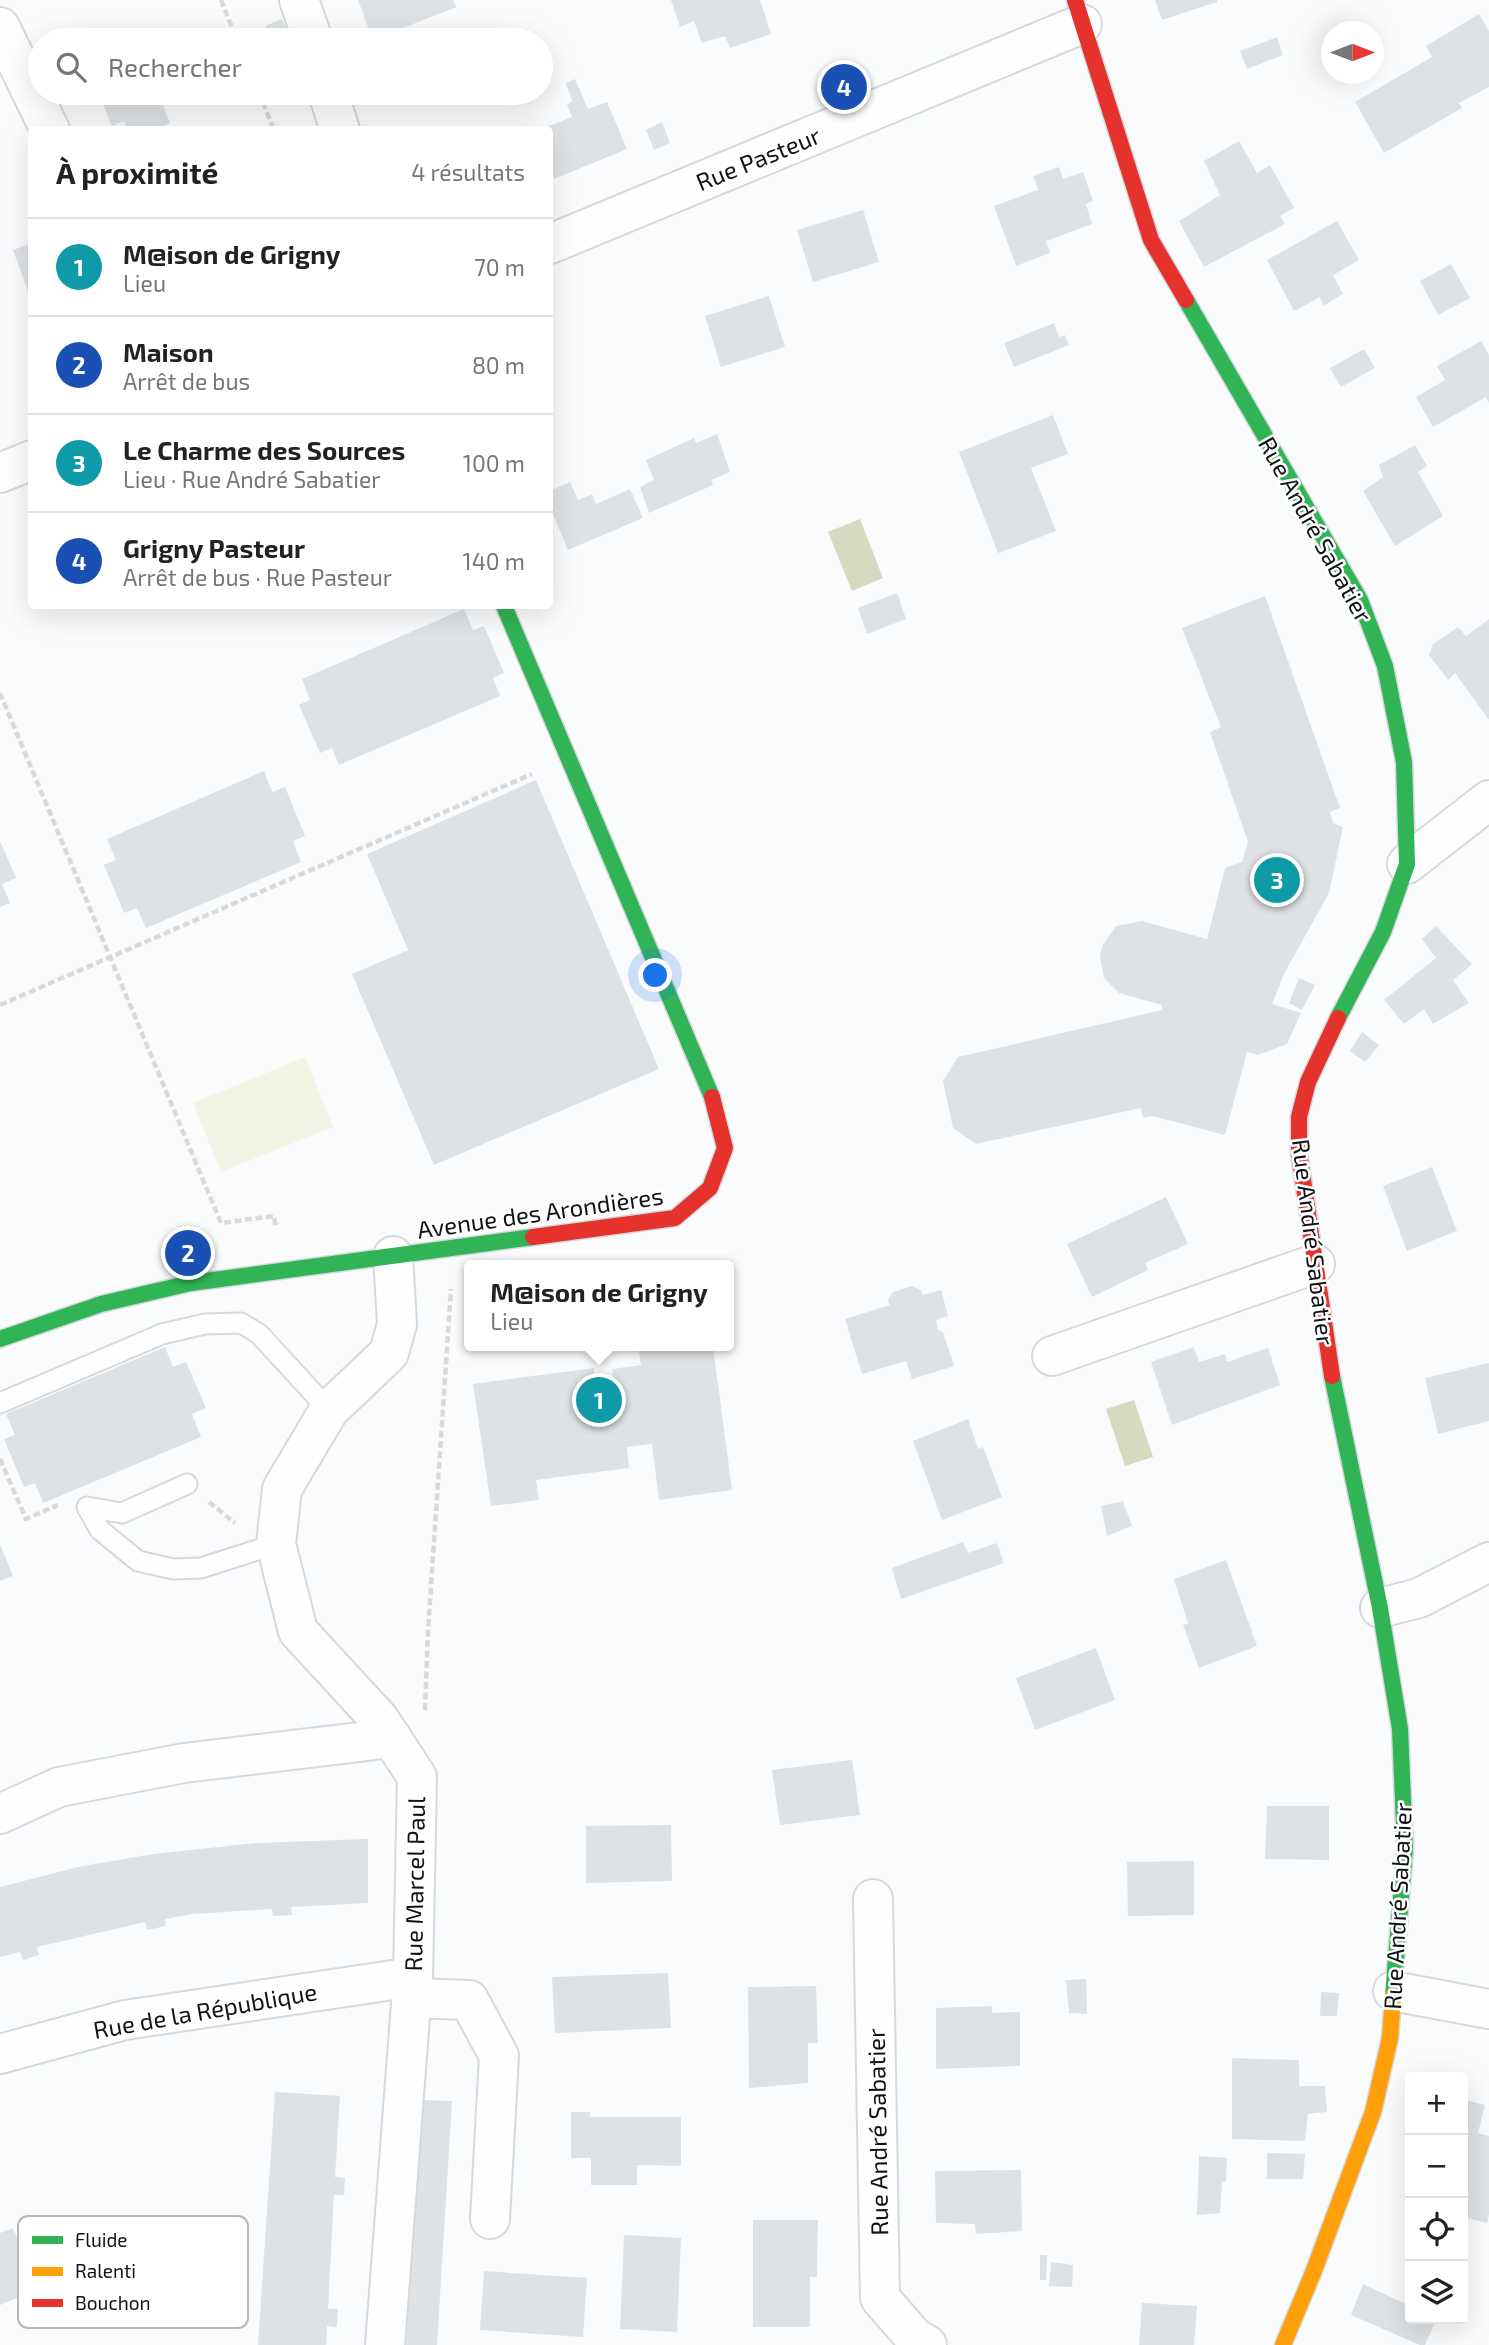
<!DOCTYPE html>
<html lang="fr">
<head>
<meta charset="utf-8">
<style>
  :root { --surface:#fff; --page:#f6f6f6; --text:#222; --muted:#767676; --line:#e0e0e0; --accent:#626467 }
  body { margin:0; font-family:"Exo 2",sans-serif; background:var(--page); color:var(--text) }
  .controls { position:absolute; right:21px; bottom:21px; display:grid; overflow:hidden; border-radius:7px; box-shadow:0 7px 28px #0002 }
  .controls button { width:63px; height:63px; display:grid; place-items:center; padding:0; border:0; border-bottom:2px solid var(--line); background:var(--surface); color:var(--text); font:35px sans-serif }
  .compass { position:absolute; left:1321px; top:21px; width:63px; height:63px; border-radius:50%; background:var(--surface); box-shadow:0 7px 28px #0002; rotate:90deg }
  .you { position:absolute; left:656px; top:976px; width:24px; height:24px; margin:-18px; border:5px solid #fff; border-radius:50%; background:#1a73e8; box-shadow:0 0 0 10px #1a73e833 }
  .badge { display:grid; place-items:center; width:46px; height:46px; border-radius:50%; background:var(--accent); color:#fff; font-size:23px; font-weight:700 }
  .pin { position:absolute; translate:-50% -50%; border:4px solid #fff; box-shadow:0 2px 7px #0006 }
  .popup { position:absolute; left:464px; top:1260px; width:270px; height:91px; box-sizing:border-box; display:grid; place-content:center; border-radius:7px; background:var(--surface); filter:drop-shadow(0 2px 5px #0005); font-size:23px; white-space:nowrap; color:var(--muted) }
  .popup b { font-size:26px; color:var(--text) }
  .popup::after { content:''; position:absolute; left:50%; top:100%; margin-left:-14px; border:14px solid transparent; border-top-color:var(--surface) }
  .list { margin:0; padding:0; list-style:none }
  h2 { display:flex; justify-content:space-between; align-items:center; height:91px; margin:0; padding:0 28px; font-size:30px }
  h2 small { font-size:23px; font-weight:400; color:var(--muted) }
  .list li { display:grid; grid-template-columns:46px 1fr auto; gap:21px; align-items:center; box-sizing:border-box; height:98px; padding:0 28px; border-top:2px solid var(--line) }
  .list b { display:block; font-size:26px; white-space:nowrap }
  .list p { margin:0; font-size:23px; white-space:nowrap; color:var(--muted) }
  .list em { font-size:23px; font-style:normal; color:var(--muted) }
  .icon { flex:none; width:38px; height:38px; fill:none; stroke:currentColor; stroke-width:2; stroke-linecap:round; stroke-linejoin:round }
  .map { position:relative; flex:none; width:1489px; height:2345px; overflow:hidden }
  .search { position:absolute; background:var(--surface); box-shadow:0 7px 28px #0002; left:28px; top:28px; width:525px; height:77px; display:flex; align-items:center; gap:18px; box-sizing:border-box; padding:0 24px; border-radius:38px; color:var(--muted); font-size:26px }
  .panel { position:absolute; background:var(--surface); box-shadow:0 7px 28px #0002; left:28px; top:126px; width:525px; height:483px; border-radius:7px }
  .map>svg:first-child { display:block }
</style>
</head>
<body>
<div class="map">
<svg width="1489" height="2345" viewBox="0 0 1489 2345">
  <rect width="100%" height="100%" fill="#f9fbfd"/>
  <path fill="#f3f4e3" d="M305,1057l28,70 -112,45 -28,-69z"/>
  <g fill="#d8d9c1">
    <path d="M860,519l23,59 -31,13 -24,-59z"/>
    <path d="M1134,1400l19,57 -28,9 -19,-57z"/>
  </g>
  <g fill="#dfe2e4">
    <path d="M358,0h95l3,7 -83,33z"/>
    <path d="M671,0h89l11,34 -41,14 -5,-12 -23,7 -8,-22 -14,6z"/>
    <path d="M1155,0h62v2l-55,18z"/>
    <path d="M1479,14l10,17v56l-30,16 3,5 -78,45 -29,-51 77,-45 -6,-11z"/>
    <path d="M282,19l10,21h-21l-6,-14z"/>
    <path d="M1277,37l6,18 -36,14 -7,-18z"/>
    <path d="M575,79l13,30 19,-7 20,47 -73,30 -4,-13v-36l-9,-1 31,-12 -5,-12 5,-4 -6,-18z"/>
    <path d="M98,93h60l12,30 -15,7h-27l-4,-9 -12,5z"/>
    <path d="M662,122l8,21 -16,7 -8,-20z"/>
    <path d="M1239,141l18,32 13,-8 24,43 -14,8 5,8 -81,43 -25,-46 41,-26 -16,-34z"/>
    <path d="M1059,167l4,12 20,-7 10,29 -7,3 6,20 -46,17 4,12 -34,13 -22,-60 44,-16 -5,-14z"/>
    <path d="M863,210l16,52 -66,20 -16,-52z"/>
    <path d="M1337,221l22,39 -26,15 10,19 -20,12 -3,-9 -26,14 -27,-51z"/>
    <path d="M32,243v56h-1l-18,-49z"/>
    <path d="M1451,264l19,34 -32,17 -18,-34z"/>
    <path d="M769,296l16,51 -64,20 -16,-51z"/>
    <path d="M1054,323l5,14 6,-2 4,10 -55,22 -10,-24z"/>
    <path d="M1481,341l8,14v48l-3,-6 -53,30 -17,-30 29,-17 -8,-14z"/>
    <path d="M1364,349l11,19 -34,19 -11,-19z"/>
    <path d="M1053,415l15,39 -37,14 25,63 -58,22 -39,-101z"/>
    <path d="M717,434l13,38 -19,8 2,5 -64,28 -9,-26 14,-7 -8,-20 48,-22 2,5z"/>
    <path d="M1415,445l12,21 -9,6 25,44 -48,30 -32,-55 20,-14 -4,-12z"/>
    <path d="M570,482l8,18 14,-6 4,10 34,-15 13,29 -75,32 -18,-43v-16z"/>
    <path d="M897,593l9,26 -39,15 -9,-26z"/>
    <path d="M1265,596l75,212 -10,4 3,11 10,4 -14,66 -45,81 -12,30 29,9 -14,31 -29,11 -11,-3 -22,83 -73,-19 -9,2 -2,-10 -165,36 -23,-16 -10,-47 15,-24 204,-47v-5l-43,-12 -15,-15 -4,-22 2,-10 14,-20 26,-5 65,18 18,-71 17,-6 6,-20 -38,-110 11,-5 -39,-99z"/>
    <path d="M464,609l9,21 11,-4 20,47 -11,5 7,18 -161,69 -7,-17 -12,5 -21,-48 11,-5 -8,-21z"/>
    <path d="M1489,619v101l-34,-47 -7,7 -19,-25 4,-11 25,-17 8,9z"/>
    <path d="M264,771l8,21 13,-5 20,49 -12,5 8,21 -155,66 -9,-20 -13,5 -20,-48 12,-5 -9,-21z"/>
    <path d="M536,780l123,289 -225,96 -82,-191 56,-24 -41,-96z"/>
    <path d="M0,841l16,37 -14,6 8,19 -10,4z"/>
    <path d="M1436,926l36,38 -19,16 16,23 -36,21 -9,-15 -20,15 -20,-24 52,-42 -14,-19z"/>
    <path d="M1299,978l16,7 -13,25 -13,-7z"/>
    <path d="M1362,1032l17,13 -14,17 -15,-11z"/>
    <path d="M1432,1167l25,64 -50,20 -24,-65z"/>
    <path d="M1166,1197l22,47 -43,19 3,7 -56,27 -25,-53z"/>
    <path d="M912,1286l9,4 2,5 18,-5 7,26 -12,4 2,10 5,2 11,34 -42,13 -6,-18 -44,13 -17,-55 45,-14 -2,-5 5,-8z"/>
    <path d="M638,1346h75l19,144 -73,10 -7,-56 -25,3 2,21 -93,12 3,20 -48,6 -18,-122 121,-16 1,12 18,-2 -1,-9 29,-4z"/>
    <path d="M165,1347l8,20 13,-5 20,46 -14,6 9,23 -158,66 -8,-20 -11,4 -20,-48 11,-4 -9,-21z"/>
    <path d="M1194,1347l5,15 26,-8 2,8 41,-14 12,37 -108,40 -21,-63z"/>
    <path d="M1489,1363v58l-51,13 -13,-56z"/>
    <path d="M968,1419l10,30 5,-2 19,50 -60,23 -29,-79z"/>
    <path d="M1123,1501l9,25 -25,10 -6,-30z"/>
    <path d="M963,1542l5,11 29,-10 7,20 -103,36 -9,-31z"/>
    <path d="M0,1544l13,32 -13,5z"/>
    <path d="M1226,1560l31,86 -58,22 -16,-43 5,-2 -14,-44z"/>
    <path d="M1096,1648l19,52 -80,30 -19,-52z"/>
    <path d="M852,1760l8,55 -80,10 -8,-55z"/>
    <path d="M1267,1806h62v54l-64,-1z"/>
    <path d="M671,1825l1,56 -86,2v-57z"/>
    <path d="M368,1839v64l-77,4 1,8 -19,1 -1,-7 -80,5 -27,5 1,7 -19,4 -2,-8 -108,25 2,8 -16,5 -3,-8 -20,5v-70l78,-20 75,-13 103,-11z"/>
    <path d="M1194,1861v54l-66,1 -1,-54z"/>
    <path d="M668,1973l3,55 -116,5 -3,-56z"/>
    <path d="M1086,1979l1,35 -18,-1 -3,-33z"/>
    <path d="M816,1986l2,57h-10v40l-59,5 -1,-101z"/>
    <path d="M1321,1992l18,1 -2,23h-17z"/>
    <path d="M992,2006v7l28,-1v54l-84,3v-61z"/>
    <path d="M1232,2058l67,2v26h26l2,26 -19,2 -3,27 -73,-2z"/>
    <path d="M275,2092l65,4 -5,81 10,1 -1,17h-10l-6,114h10l-1,18 -10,-1 -1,19h-68z"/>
    <path d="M1463,2099l22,6 -7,28 11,3v78l-2,9 -24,-6v-29l5,-27 -5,-1z"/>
    <path d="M421,2100l31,1 -15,244h-31z"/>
    <path d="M571,2112h19v5h91v49l-44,-1v20h-46v-27h-20z"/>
    <path d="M1267,2153l38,1 -2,25h-36z"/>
    <path d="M1199,2156l28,2 -1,24h-4l-2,31 -23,2z"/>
    <path d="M1021,2170l1,61 -46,3 -1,-10 -39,-1 -1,-52z"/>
    <path d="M753,2220h65l-1,57h-7v50h-57z"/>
    <path d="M13,2228l26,61 -39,16v-72z"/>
    <path d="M624,2235l57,3 -4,94 -57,-3z"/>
    <path d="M1040,2255h7l-1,25h-6z"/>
    <path d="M1051,2262l22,3 -1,22 -23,-1z"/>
    <path d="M484,2271l103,7 -4,59 -103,-7z"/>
    <path d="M1363,2284l47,22v13h26l-11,26h-5l-69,-30z"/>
    <path d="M1142,2303l55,3 -3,39h-55z"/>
  </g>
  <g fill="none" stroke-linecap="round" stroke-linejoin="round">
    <defs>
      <g id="lane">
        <path d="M0,1403l162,-69 43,-10 36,-1 18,11 70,76"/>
        <path d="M187,1484l-65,29 -35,-6 13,23 38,31 35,8 28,-1 75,-24"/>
      </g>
      <g id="street">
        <path d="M299,0l14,40"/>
        <path d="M0,27l50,103"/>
        <path d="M328,93l12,37"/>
        <path d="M550,244l532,-220"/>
        <path d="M0,473l32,-13"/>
        <path d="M1407,864l82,-64"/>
        <path d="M1052,1356l263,-92"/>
        <path d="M1380,1608l39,-10 70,-36"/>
        <path d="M0,1814l59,-27 125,-24 208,-25"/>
        <path d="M873,1899l7,399 35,40 12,7"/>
        <path d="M1393,1991l96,18"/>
        <path d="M411,1998l58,2 30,56 -9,163"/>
        <path d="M0,2054l125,-34 288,-43"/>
        <path d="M385,2345l28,-368 4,-200 -38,-58 -81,-88 -22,-87 6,-55 47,-79 60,-57 8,-29 -4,-68"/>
      </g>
      <g id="fast">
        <path d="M1186,300l174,300 25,66 19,96 3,102 -24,68 -45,86"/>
        <path d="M504,606l208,491"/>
        <path d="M0,1339l101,-35 90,-21 342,-46"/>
        <path d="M1332,1376l48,232 20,121 5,119 -12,148"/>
      </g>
      <path id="slow" d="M1283,2345l30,-72 60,-161 17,-74 3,-42"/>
      <g id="jam">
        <path d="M1075,0l76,240 35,60"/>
        <path d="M533,1237l142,-19 35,-30 15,-40 -13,-51"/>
        <path d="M1332,1376l-33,-223v-36l9,-35 30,-64"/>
      </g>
    </defs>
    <use href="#lane" stroke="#d6d9db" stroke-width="23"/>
    <use href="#street" stroke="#d6d9db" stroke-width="42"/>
    <use href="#fast" stroke="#d6d9db" stroke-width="19"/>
    <use href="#slow" stroke="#d6d9db" stroke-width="19"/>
    <use href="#jam" stroke="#d6d9db" stroke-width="19"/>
    <g stroke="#d9d9da" stroke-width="4.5" stroke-dasharray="7 3.5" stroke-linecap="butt">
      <path d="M221,0l16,40"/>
      <path d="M259,93l15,37"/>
      <path d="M0,693l221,530 53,-7 2,12"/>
      <path d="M0,1005l532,-231"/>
      <path d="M0,1459l26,60 32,-14"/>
      <path d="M209,1502l26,21"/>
      <path d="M425,1710l3,-79 23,-342"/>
    </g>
    <use href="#lane" stroke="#fefeff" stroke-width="19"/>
    <use href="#street" stroke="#fefeff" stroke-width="38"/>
    <use href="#fast" stroke="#30b455" stroke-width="16"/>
    <use href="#slow" stroke="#ff9f0a" stroke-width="16"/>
    <use href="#jam" stroke="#e5322d" stroke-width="16"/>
  </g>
  <g text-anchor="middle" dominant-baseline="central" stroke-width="5" stroke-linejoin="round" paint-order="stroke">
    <g font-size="24" fill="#101316" stroke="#fff">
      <text transform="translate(758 158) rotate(-22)">Rue Pasteur</text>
      <text transform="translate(1316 529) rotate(61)">Rue André Sabatier</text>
      <text transform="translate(540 1212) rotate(-8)">Avenue des Arondières</text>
      <text transform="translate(1314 1242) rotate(83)">Rue André Sabatier</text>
      <text transform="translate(414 1884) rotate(-89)">Rue Marcel Paul</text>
      <text transform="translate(1397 1906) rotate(-87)">Rue André Sabatier</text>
      <text transform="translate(205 2010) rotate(-10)">Rue de la République</text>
      <text transform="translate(877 2132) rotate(-91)">Rue André Sabatier</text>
    </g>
  </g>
  <rect x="18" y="2216" width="230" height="112" rx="10" fill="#fff" stroke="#b7b8b9" stroke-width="2"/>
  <rect x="32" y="2236" width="31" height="8" fill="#30b455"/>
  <rect x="32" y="2267" width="31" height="9" fill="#ff9f0a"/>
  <rect x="32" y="2299" width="31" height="8" fill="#e5322d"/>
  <g font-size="19" fill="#101316">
    <text x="75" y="2247">Fluide</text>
    <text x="75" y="2278">Ralenti</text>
    <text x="75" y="2310">Bouchon</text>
  </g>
</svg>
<div class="controls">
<button>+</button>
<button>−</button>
<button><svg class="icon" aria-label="locate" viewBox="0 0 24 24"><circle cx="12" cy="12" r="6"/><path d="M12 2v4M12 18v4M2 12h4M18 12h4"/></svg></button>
<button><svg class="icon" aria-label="layers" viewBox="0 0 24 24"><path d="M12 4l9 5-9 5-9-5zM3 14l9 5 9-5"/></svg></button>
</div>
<svg class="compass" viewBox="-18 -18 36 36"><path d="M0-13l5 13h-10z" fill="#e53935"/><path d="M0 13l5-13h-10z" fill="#767676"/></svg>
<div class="you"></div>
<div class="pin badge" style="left:599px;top:1400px;background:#0f9aa8">1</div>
<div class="popup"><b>M@ison de Grigny</b>Lieu</div>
<div class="pin badge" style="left:188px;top:1253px;background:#1a4fb4">2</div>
<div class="pin badge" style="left:1277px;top:880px;background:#0f9aa8">3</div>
<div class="pin badge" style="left:844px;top:87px;background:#1a4fb4">4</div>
<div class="search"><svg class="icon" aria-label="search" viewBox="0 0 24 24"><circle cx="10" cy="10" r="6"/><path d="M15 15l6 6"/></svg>Rechercher</div>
<section class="panel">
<h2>À proximité<small>4 résultats</small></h2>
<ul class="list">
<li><span class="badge" style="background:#0f9aa8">1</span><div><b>M@ison de Grigny</b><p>Lieu</p></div><em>70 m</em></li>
<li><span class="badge" style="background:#1a4fb4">2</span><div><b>Maison</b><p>Arrêt de bus</p></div><em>80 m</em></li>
<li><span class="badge" style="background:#0f9aa8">3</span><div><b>Le Charme des Sources</b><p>Lieu · Rue André Sabatier</p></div><em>100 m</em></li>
<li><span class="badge" style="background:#1a4fb4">4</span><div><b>Grigny Pasteur</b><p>Arrêt de bus · Rue Pasteur</p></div><em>140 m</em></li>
</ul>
</section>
</div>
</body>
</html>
